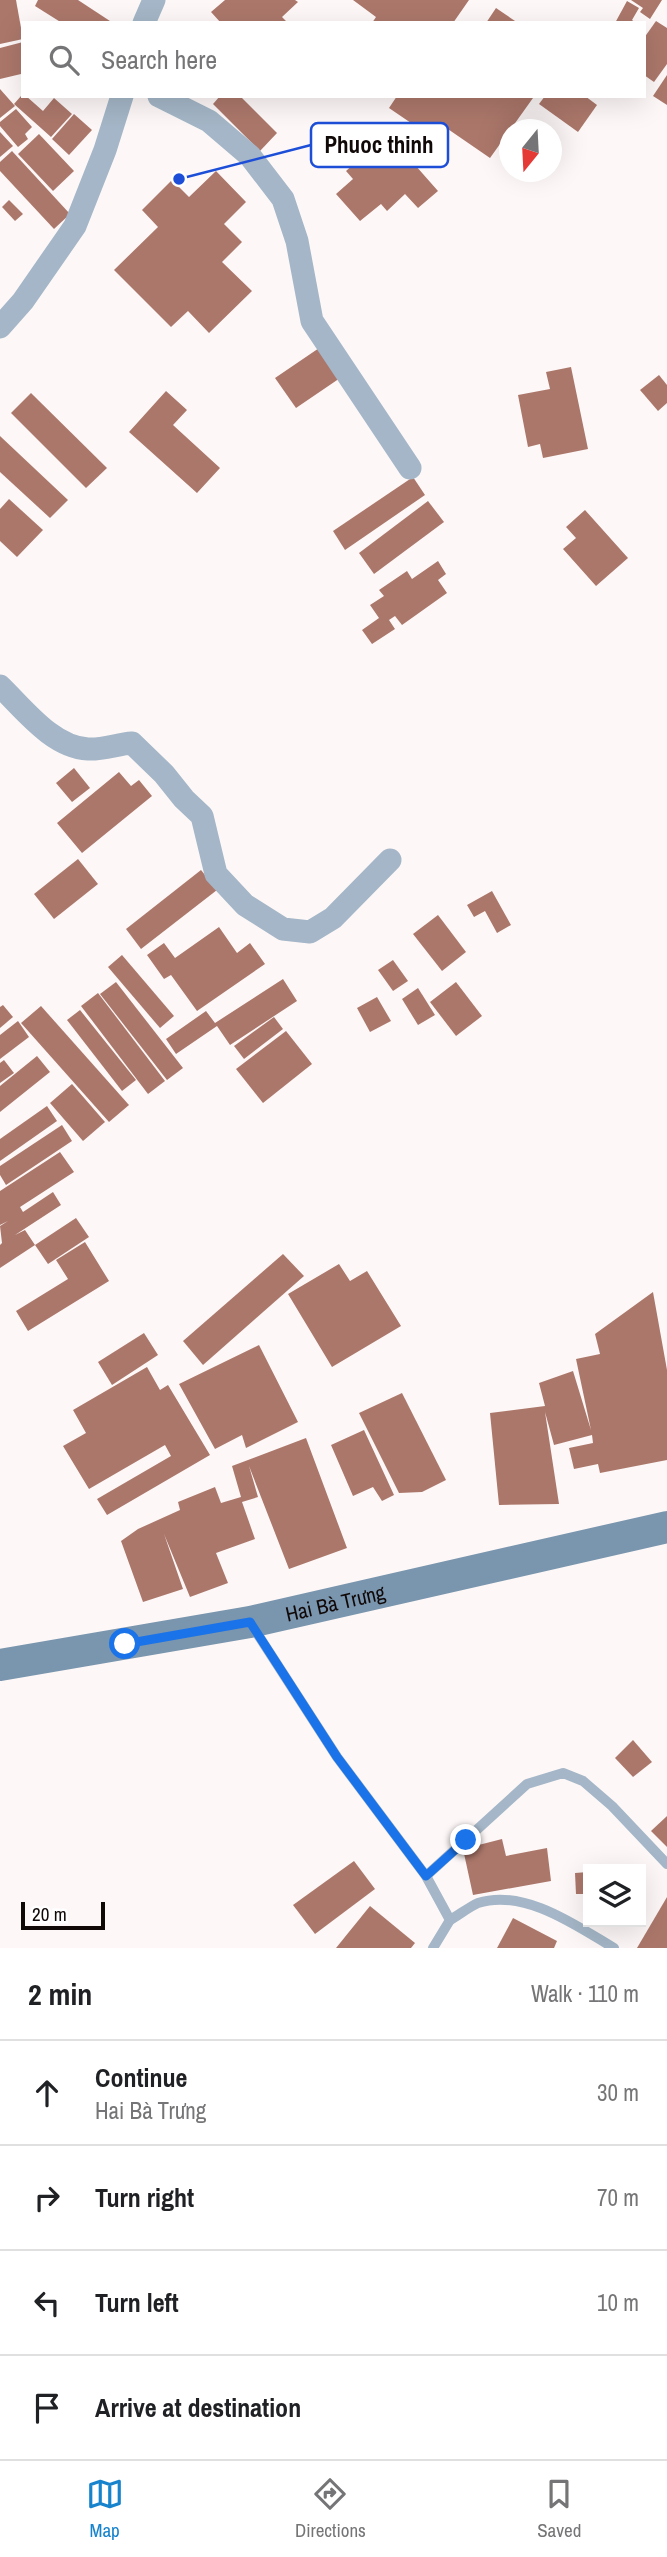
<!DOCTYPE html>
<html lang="en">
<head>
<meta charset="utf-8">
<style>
  :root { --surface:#fff; --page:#f6f6f6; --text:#202124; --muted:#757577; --line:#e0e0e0; --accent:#1783cd }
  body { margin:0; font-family:"Archivo Narrow",sans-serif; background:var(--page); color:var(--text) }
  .controls { position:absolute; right:21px; bottom:21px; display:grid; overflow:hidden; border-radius:0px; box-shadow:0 7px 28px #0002 }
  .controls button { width:63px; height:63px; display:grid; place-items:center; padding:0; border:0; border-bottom:2px solid var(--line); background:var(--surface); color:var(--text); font:35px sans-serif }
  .compass { position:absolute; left:499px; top:119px; width:63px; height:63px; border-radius:50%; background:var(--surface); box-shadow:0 7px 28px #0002; rotate:198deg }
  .scale { position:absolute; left:21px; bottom:18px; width:84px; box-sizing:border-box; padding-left:7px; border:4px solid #100908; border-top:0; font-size:19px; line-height:24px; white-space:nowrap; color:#100908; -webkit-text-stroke:5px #fff; paint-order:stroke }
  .stop { position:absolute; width:21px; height:21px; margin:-16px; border:5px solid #1a73e8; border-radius:50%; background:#fff }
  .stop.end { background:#1a73e8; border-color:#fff; box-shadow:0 2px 7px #0008 }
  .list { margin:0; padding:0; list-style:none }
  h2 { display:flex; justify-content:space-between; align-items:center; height:91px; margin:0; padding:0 28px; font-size:30px }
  h2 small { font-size:23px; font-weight:400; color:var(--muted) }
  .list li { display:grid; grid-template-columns:46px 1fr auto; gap:21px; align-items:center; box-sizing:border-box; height:105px; padding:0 28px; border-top:2px solid var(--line) }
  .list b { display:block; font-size:26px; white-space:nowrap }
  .list p { margin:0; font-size:23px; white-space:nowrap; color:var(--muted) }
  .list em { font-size:23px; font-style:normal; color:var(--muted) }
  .icon { flex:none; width:38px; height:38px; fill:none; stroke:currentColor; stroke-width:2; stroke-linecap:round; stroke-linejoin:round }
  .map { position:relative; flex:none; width:667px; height:1948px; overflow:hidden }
  .search { position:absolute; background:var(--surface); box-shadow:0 7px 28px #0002; left:21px; right:21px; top:21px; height:77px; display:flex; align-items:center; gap:18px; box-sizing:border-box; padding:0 24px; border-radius:0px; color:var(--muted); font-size:26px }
  .sheet { height:511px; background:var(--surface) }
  nav { display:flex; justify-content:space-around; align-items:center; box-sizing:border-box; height:98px; border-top:2px solid var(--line); background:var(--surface); font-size:19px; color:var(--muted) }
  nav a { display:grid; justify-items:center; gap:4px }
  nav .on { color:var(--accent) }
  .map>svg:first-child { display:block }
</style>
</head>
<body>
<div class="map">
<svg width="667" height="1948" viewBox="0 0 667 1948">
  <rect width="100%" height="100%" fill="#fdf8f7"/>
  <g fill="#ac776b">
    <path d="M0,0h16l7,39 -23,5z"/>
    <path d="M38,0h40l35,23h-51l-27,-17z"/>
    <path d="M225,0h70l3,2 -16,15 6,6h-67l-10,-11z"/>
    <path d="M353,0h116l-16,23h-81l4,-6z"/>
    <path d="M631,0h31l-12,19 -10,-7 3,-4z"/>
    <path d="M627,1l12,7 -7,12 4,3h-21z"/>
    <path d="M496,8l22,15h-32z"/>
    <path d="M656,21l11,7v36l-13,18 -10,-7v-37z"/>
    <path d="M23,42v34l-2,-2 -21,5v-31z"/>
    <path d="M667,75v30l-14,-9z"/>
    <path d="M0,89l15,17 -15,12z"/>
    <path d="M21,96h5l17,15 11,-13 18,16 -21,23 -37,-33z"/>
    <path d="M220,96h20l37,37 -17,18 -47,-47z"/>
    <path d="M397,96h134l2,2 -43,60 -48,-33 -9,13 -44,-30z"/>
    <path d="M545,96h40l12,9 -19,27 -39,-28z"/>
    <path d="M16,109l16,18 -7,7 3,5 -10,8 -18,-21v-4z"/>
    <path d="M74,114l18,16 -23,25 -17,-16z"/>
    <path d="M396,126l21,23 -9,8 30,34 -20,17 -13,-14 -18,17 -6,-7 -21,17 -24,-27 17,-15 -7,-8z"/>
    <path d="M0,132l13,14 -13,11z"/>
    <path d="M39,134l35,37 -21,20 -35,-37z"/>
    <path d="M12,151l58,63 -16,15 -54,-58v-9z"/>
    <path d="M216,171l30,31 -22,22 18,18 -20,20 30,29 -43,42 -21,-22 -17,16 -57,-57 44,-43 -16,-17 30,-30 17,17z"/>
    <path d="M9,200l14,14 -8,7 -13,-14z"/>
    <path d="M325,344l21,30 -50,34 -21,-30z"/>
    <path d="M571,367l17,82 -45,9 -3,-14 -12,3 -10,-52 32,-6 -4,-17z"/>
    <path d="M659,375l8,10v18l-9,8 -18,-21z"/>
    <path d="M166,391l21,19 -14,15 47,43 -23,25 -68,-61z"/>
    <path d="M31,393l76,75 -21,20 -75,-75z"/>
    <path d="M0,436l68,64 -18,18 -50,-46z"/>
    <path d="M413,477l12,18 -80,55 -12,-19z"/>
    <path d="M9,499l34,31 -26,27 -17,-16v-32z"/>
    <path d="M428,501l16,21 -70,52 -15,-21z"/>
    <path d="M585,510l43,48 -32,28 -33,-37 13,-11 -10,-11z"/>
    <path d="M438,561l8,13 -8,6 9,13 -45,32 -7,-9 -6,4 6,9 -23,15 -10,-14 17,-12 -9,-13 14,-9 -5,-6 28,-19 5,8z"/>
    <path d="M74,768l16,20 -18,14 -16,-19z"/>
    <path d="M119,772l12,14 8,-6 13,16 -70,57 -25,-30z"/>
    <path d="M78,859l20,25 -44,35 -20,-25z"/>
    <path d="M201,870l16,20 -76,59 -15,-20z"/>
    <path d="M492,891l19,34 -14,8 -12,-22 -11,6 -7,-12z"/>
    <path d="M438,915l28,37 -24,19 -29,-37z"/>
    <path d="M219,927l18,26 13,-10 15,21 -68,47 -26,-36 -7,4 -17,-24 17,-12 11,15z"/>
    <path d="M122,955l52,61 -14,12 -52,-61z"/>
    <path d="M393,960l15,21 -15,10 -15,-21z"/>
    <path d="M283,979l14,22 -67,44 -13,-19 -41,28 -10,-15 40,-28 9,12z"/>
    <path d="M116,982l67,86 -16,12 -67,-86z"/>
    <path d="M456,982l26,34 -26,20 -26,-34z"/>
    <path d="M418,988l17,27 -17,10 -16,-26z"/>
    <path d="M98,993l67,88 -17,13 -67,-88z"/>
    <path d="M377,997l14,24 -21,11 -13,-24z"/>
    <path d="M3,1005l10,12 -13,11v-21z"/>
    <path d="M41,1006l88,99 -20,17 -88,-99z"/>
    <path d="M80,1010l56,70 -14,11 -55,-71z"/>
    <path d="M274,1017l9,12 -39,30 -10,-13z"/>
    <path d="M18,1021l11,16 -29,22v-24z"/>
    <path d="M286,1031l26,33 -49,39 -27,-34z"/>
    <path d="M37,1056l13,16 -50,40v-26z"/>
    <path d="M4,1060l10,13 -14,10v-20z"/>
    <path d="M72,1084l33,38 -22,19 -33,-38z"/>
    <path d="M47,1106l10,15 -57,40v-22z"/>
    <path d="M62,1125l10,16 -66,44 -6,-10v-9z"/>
    <path d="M60,1152l14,20 -54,35 3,5 30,-20 8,13 -46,30 10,-5 10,15 -35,23v-23l2,-2 -2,-17 8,-5 -8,4v-34z"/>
    <path d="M76,1218l13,19 -41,27 -13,-19z"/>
    <path d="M85,1242l24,39 -81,50 -12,-20 52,-32 -12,-19z"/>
    <path d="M283,1254l21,22 -101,89 -20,-24z"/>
    <path d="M339,1264l11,17 17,-10 34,55 -69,41 -44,-73z"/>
    <path d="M653,1292l14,78v90l-67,13 -2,-9 -24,5 -5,-21 24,-5 -1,-8 -38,10 -9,-33 14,92 -60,1 -9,-92 55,-7 -6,-23 34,-12 18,59 -15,-71 24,-5 -5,-20z"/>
    <path d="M144,1333l14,22 -46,30 -14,-23z"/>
    <path d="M259,1345l39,77 -52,26 -4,-13 -27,14 -36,-65z"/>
    <path d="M147,1367l13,23 8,-5 42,70 -103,60 -10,-16 74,-43 -6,-11 -76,44 -26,-43 23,-13 -13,-23z"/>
    <path d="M402,1393l44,87 -24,12 -23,1 -40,-80z"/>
    <path d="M364,1430l30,65 -12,6 -9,-14 -20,9 -22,-51z"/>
    <path d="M306,1438l41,110 -58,21 -40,-103 9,31 -16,5 13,37 -39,14 12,30 -38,14 -26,-63 19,55 -40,13 -22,-61 17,-12 42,-19 -2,-8 37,-15 6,16 20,-6 -9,-31z"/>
    <path d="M633,1740l19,22 -19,15 -18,-19z"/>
    <path d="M667,1816v31l-16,-16z"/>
    <path d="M502,1839l4,17 41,-8 4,33 -78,14 -10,-46z"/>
    <path d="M354,1861l21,28 -60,45 -22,-29z"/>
    <path d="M588,1872v22h-12l-1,-21z"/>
    <path d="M667,1897v51h-30z"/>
    <path d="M370,1906l45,37 -4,5h-75z"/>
    <path d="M513,1918l44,23 -3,7h-57z"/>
  </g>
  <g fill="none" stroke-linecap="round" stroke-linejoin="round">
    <g stroke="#a4b6c7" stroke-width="10">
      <path d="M251,1624l86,133 89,119 24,44 -17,28"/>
      <path d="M426,1876l101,-92 36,-11 20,8 29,25 55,58"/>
      <path d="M450,1920c9,-5 19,-13 28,-17 46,-15 99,23 136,45"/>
    </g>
    <g stroke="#a4b6c7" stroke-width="23">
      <path d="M144,23l10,-23"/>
      <path d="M159,96l50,25 41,35 33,43 14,42 15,80 98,147"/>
      <path d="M0,327l23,-26 52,-75 30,-76 17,-54"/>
      <path d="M0,686c24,23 52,61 88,63 14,1 30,-5 44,-6l32,31 20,25 18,17 14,58 29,31 38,24 27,3 23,-14 57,-58"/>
    </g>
    <path stroke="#7a95ae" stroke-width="32" id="s1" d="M0,1665l250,-43 417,-95"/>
  </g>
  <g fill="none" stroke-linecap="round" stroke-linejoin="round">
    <path stroke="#1a73e8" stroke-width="9" d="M125,1644l125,-22 87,135 89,119 40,-36"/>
  </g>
  <g text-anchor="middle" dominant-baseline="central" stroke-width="5" stroke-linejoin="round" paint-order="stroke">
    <g font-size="21" fill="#100908" stroke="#fff">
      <text stroke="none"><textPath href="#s1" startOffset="341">Hai Bà Trưng</textPath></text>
    </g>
  </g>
  <path fill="none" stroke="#1d4ed8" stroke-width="2.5" d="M179 179L311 145"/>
  <circle fill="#1d4ed8" stroke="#fff" stroke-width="2.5" cx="179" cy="179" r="7"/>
  <rect fill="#fff" stroke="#1d4ed8" stroke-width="2.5" x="311" y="123" width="137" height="44" rx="7"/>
  <g font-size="23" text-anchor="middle" font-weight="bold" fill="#100908">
    <text x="379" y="153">Phuoc thinh</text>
  </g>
</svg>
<div class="controls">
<button><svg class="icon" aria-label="layers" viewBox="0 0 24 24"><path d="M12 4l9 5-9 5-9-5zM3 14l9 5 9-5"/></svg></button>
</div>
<svg class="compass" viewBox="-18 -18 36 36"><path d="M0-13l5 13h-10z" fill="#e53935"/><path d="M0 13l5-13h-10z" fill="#757577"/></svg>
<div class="scale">20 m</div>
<div class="stop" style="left:125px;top:1644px"></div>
<div class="stop end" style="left:466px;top:1840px"></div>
<div class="search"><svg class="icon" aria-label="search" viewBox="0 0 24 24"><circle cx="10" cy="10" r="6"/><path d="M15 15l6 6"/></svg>Search here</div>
</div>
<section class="sheet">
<h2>2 min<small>Walk · 110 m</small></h2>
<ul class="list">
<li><svg class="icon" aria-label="ahead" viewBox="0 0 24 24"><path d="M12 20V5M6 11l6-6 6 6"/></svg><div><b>Continue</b><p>Hai Bà Trưng</p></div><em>30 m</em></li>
<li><svg class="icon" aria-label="right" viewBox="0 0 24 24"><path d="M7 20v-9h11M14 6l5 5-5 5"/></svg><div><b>Turn right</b></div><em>70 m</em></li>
<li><svg class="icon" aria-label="left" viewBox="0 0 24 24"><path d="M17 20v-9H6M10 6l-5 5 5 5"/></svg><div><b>Turn left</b></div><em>10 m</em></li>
<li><svg class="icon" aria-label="arrive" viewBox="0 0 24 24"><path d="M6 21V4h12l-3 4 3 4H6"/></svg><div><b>Arrive at destination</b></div></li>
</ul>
</section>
<nav>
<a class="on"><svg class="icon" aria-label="map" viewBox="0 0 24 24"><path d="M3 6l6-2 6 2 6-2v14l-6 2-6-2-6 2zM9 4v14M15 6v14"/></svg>Map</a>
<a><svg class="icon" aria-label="directions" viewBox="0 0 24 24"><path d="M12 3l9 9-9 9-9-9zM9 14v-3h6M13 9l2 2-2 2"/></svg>Directions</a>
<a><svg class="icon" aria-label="saved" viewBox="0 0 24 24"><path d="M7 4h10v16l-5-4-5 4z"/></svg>Saved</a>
</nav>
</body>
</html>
